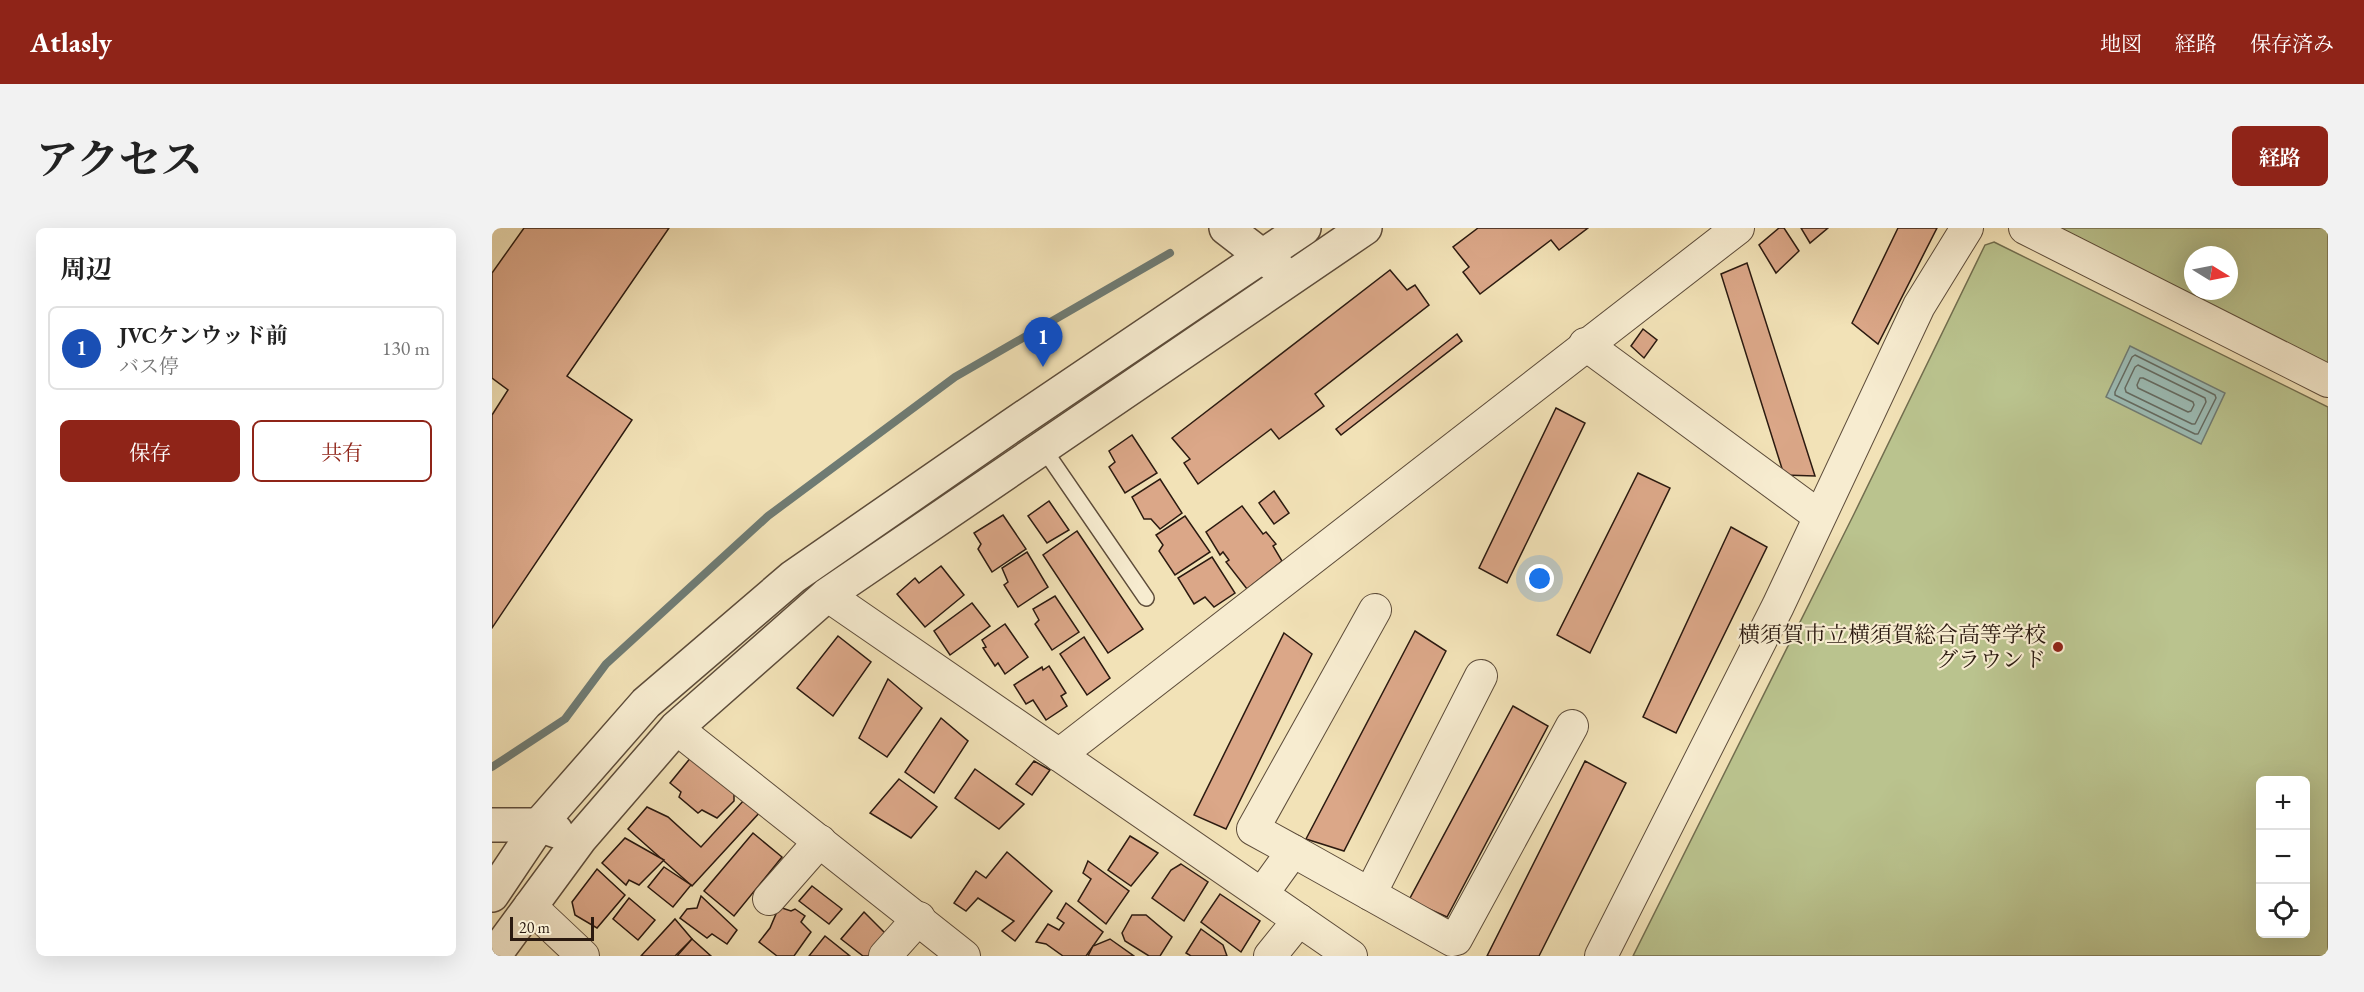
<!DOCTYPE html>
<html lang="ja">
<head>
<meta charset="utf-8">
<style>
  :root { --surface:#fff; --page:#f2f2f2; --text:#222; --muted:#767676; --line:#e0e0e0; --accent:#8f2418 }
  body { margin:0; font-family:"EB Garamond","Noto Serif JP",serif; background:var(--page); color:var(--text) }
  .controls { position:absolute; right:18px; bottom:18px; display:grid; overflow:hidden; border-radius:9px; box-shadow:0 6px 24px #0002 }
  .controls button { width:54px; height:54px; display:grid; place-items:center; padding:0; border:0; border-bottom:2px solid var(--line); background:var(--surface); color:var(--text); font:30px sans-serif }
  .compass { position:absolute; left:1692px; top:18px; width:54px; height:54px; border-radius:50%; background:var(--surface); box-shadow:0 6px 24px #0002; rotate:100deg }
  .scale { position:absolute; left:18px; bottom:15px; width:84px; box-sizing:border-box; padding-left:6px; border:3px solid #2b1a10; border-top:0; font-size:16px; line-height:21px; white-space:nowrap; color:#2b1a10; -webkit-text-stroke:4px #f7ecd0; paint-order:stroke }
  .you { position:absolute; left:1048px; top:351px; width:21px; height:21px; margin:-15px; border:4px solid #fff; border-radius:50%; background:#1a73e8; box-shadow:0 0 0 9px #1a73e833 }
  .badge { display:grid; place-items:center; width:39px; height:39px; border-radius:50%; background:var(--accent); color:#fff; font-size:20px; font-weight:700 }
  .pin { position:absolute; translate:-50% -50px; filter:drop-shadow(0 2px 3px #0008) }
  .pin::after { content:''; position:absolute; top:32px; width:21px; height:18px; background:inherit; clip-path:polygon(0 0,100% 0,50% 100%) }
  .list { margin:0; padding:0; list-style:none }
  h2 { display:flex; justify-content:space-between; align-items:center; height:78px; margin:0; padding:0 24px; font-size:26px }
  h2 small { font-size:20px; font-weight:400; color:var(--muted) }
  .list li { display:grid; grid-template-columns:39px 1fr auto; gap:18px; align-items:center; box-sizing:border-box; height:84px; margin:0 12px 12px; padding:0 12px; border:2px solid var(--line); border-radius:9px }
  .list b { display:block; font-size:22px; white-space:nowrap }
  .list p { margin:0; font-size:20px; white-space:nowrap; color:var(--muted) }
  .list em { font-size:20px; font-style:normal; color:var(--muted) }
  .actions { display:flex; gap:12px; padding:18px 24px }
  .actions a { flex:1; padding:14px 0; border:2px solid var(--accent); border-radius:9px; text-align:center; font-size:21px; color:var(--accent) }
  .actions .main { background:var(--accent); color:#fff }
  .icon { flex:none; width:33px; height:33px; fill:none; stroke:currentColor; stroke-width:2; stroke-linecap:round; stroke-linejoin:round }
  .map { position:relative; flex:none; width:1836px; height:728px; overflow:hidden; border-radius:9px }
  header { display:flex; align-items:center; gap:36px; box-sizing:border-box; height:84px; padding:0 30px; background:var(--accent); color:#fff }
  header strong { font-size:28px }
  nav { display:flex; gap:33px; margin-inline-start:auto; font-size:21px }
  .intro { display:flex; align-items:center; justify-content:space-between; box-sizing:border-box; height:144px; padding:0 36px }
  h1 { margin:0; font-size:42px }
  .button { padding:15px 27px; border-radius:9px; background:var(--accent); color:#fff; font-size:21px; font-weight:700 }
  main { display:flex; gap:36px; padding:0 36px }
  aside { flex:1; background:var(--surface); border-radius:9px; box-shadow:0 6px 24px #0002 }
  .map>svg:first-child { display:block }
</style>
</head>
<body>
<header>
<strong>Atlasly</strong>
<nav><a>地図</a><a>経路</a><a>保存済み</a></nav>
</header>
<div class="intro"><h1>アクセス</h1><a class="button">経路</a></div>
<main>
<aside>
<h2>周辺<small></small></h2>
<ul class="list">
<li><span class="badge" style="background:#1a4fb4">1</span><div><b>JVCケンウッド前</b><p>バス停</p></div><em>130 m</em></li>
</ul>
<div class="actions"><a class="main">保存</a><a>共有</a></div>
</aside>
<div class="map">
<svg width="1836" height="728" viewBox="0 0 1836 728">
  <rect width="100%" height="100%" fill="#f2e2b7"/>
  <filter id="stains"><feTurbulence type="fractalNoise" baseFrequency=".00333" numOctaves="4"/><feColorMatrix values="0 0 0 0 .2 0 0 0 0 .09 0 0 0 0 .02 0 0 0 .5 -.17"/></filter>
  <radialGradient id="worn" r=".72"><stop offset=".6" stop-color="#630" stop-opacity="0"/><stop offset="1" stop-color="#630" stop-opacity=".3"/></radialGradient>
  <g fill="#bac38e" stroke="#726e4f" stroke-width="1.5" fill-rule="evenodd">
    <path d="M1555,0h281v139zM1701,27h36v36h-36z"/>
    <path d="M1502,14l334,165v549h-695l221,-442 131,-269zM1768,552h46v154h-46z"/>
  </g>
  <path fill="#9cbcb5" stroke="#6f7b73" stroke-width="1.5" d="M1638,118l95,47 -24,51 -95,-47z"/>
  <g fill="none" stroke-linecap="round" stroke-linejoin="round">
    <g stroke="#646b62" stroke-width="1.5">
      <path d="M1643,127l80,40 1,3 -18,36h-3l-80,-39v-3l17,-35z"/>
      <path d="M1646,137l67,33 1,4 -11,22h-3l-66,-32 -1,-4 10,-21z"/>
      <path d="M1648,150h3l50,24 1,3 -3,6 -3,1 -50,-24 -1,-3z"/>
    </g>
    <path stroke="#6f7b73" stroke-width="8" d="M0,539l73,-48 41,-55 162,-148 187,-139 215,-124"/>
  </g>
  <g fill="#dba788" stroke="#2b1a10" stroke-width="1.5">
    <path d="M32,0h145l-102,148 65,44 -140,208v-213l16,-25 -16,-12v-105z"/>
    <path d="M986,0h110l-29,22 -8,-10 -71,54 -17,-22 6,-5 -16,-20z"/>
    <path d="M1287,0h5l15,23 -23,22 -17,-28z"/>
    <path d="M1309,0h27l-18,15z"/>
    <path d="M1406,0h39l-59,116 -26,-21z"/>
    <path d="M1255,35l68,213 -31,-1 -63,-201z"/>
    <path d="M898,42l17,20 8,-5 14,20 -114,89 9,12 -45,33 -8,-10 -73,55 -14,-21 6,-4 -18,-21z"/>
    <path d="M1151,101l14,11 -13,18 -13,-12z"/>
    <path d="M965,106l5,7 -121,94 -5,-6z"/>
    <path d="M1064,180l29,15 -78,160 -28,-15z"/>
    <path d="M640,207l25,38 -32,20 -16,-26 6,-5 -6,-11z"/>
    <path d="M1146,245l32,15 -80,165 -33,-18z"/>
    <path d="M668,251l22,34 -22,16 -9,-10h-7l-12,-22z"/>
    <path d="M782,263l15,22 -15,11 -15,-21z"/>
    <path d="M557,273l20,29 -22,13 -19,-27z"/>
    <path d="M750,278l21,28 3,-2 10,12 -3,2 9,15 -35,28 -21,-27 3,-2 -6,-8 -3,3 -14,-23z"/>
    <path d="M511,287l23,34 -34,23 -14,-23 3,-5 -7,-11z"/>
    <path d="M693,288l25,36 -35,23 -16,-24 4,-6 -7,-10z"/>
    <path d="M1239,299l36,20 -91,186 -33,-16z"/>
    <path d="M585,303l66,98 -35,24 -65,-98z"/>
    <path d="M535,324l21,35 -30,20 -14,-22 4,-3 -6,-14z"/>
    <path d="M720,329l23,36 -21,14 -9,-10 -11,7 -16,-26z"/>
    <path d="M449,338l23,29 -39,32 -28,-33 18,-16 4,5z"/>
    <path d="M563,368l24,36 -27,18 -17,-26 4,-4 -6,-11z"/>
    <path d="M480,375l18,23 -40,29 -16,-24z"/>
    <path d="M513,396l23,33 -23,17 -7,-11 -3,3 -12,-18 3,-1 -4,-7z"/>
    <path d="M923,403l31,20 -102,200 -38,-12z"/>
    <path d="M792,405l28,21 -86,175 -32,-14z"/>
    <path d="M346,408l33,26 -38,54 -36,-28z"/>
    <path d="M592,409l26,41 -23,17 -27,-41z"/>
    <path d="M557,438l17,27 -5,3 6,10 -21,14 -13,-20 -7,4 -12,-19 28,-18 1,3z"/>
    <path d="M396,451l34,29 -35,49 -28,-19z"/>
    <path d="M1021,478l35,20 -101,191 -38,-17z"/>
    <path d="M449,490l27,23 -34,52 -29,-21z"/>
    <path d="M200,528l42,35v10l-17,17 -15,-8 -4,3 -19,-16 2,-5 -11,-9z"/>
    <path d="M542,533l16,9 -18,25 -16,-11z"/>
    <path d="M1093,533l41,22 -87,173h-52z"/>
    <path d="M483,541l49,35 -25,25 -44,-31z"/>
    <path d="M407,551l38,28 -26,31 -41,-25z"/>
    <path d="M253,571l16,12 -69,75 -64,-57 19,-22 21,10 33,30z"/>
    <path d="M261,605l29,24 -48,59 -30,-25z"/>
    <path d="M638,608l28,17 -27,33 -23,-16z"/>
    <path d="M133,610l39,22 -25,25 -10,-5 -3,5 -24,-22z"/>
    <path d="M515,624l45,39 -37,50 -13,-10 12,-10 -36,-23 -12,13 -12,-8 22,-32 10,7z"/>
    <path d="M596,633l41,30 -23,33 -28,-23 13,-22 -8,-6z"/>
    <path d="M689,636l27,18 -24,39 -32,-23 19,-28z"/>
    <path d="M172,639l27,18 -18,22 -25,-20z"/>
    <path d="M105,641l28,26 -28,33 -22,-13 -3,-13z"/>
    <path d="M320,658l30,23 -13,15 -30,-23z"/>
    <path d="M728,666l40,27 -19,31 -40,-30z"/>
    <path d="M209,668l36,34 -10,14 -15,-10 -5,4 -27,-20 7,-9 10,-1z"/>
    <path d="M137,670l26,22 -17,20 -25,-21z"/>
    <path d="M574,675l37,29 -17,24h-23l-17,-12 -10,-2 12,-18 11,6 5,-7 -7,-5z"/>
    <path d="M287,679l12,4 4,-2 10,7 -4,6 10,10 -17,24h-17l-18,-14 11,-14z"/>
    <path d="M372,684l24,24 -18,20h-7l-22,-17z"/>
    <path d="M640,687h14l26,22 -12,19h-11l-24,-15 -3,-8z"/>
    <path d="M183,691l17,20 -17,17h-34z"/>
    <path d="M709,701l22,16 4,11h-36l-5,-3z"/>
    <path d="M333,708l25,20h-41z"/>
    <path d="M200,711l19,17h-34z"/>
    <path d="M618,711l24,17h-46l5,-10z"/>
  </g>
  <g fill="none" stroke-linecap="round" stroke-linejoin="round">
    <defs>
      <path id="service" d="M551,220l103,150"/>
      <g id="minor">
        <path d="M1533,0l303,153"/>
        <path d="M1093,116l234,172"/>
        <path d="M335,367l524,361"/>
        <path d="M184,500l288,228"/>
        <path d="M567,527l679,-527"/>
        <path d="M801,623l159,89 4,-1 116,-213"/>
        <path d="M770,666l31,-43 -40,-22 122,-219"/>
        <path d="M878,666l111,-218"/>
        <path d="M277,671l51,-58"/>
        <path d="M38,678l53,50"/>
        <path d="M393,728l34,-38"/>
        <path d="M778,728l29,-36"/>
        <path d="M1109,728l177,-350 141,-300 48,-78"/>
      </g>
      <g id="tertiary">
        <path d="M734,0l53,41"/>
        <path d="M0,597h47l17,6"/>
        <path d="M0,667l47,-70 107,-122 147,-126 218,-151 293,-198"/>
        <path d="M2,728l86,-117 96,-111 151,-133 538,-367"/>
      </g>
    </defs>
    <use href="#service" stroke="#5d4c3a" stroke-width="18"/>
    <use href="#minor" stroke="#5d4c3a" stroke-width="34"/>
    <use href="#tertiary" stroke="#5d4c3a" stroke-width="36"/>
    <use href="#service" stroke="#f7ecd0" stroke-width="15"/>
    <use href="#minor" stroke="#f7ecd0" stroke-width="32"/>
    <use href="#tertiary" stroke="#f7ecd0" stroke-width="33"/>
  </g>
  <circle fill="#8f2418" stroke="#f7ecd0" stroke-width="2" cx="1566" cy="419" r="6"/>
  <g text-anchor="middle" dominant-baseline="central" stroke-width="4.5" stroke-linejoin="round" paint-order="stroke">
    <g font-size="22" fill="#2b1a10" stroke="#f7ecd0" text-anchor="end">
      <text x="1554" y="406">横須賀市立横須賀総合高等学校<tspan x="1554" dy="25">グラウンド</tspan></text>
    </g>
  </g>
  <rect width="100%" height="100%" filter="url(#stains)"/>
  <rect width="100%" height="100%" fill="url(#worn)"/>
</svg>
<div class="controls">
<button>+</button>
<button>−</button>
<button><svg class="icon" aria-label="locate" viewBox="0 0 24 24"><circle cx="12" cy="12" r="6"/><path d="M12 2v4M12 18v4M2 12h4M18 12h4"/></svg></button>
</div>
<svg class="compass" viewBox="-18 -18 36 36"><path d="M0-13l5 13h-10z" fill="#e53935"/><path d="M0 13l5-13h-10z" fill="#767676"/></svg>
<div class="scale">20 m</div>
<div class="you"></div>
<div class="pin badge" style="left:551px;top:139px;background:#1a4fb4">1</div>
</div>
</main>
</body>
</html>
